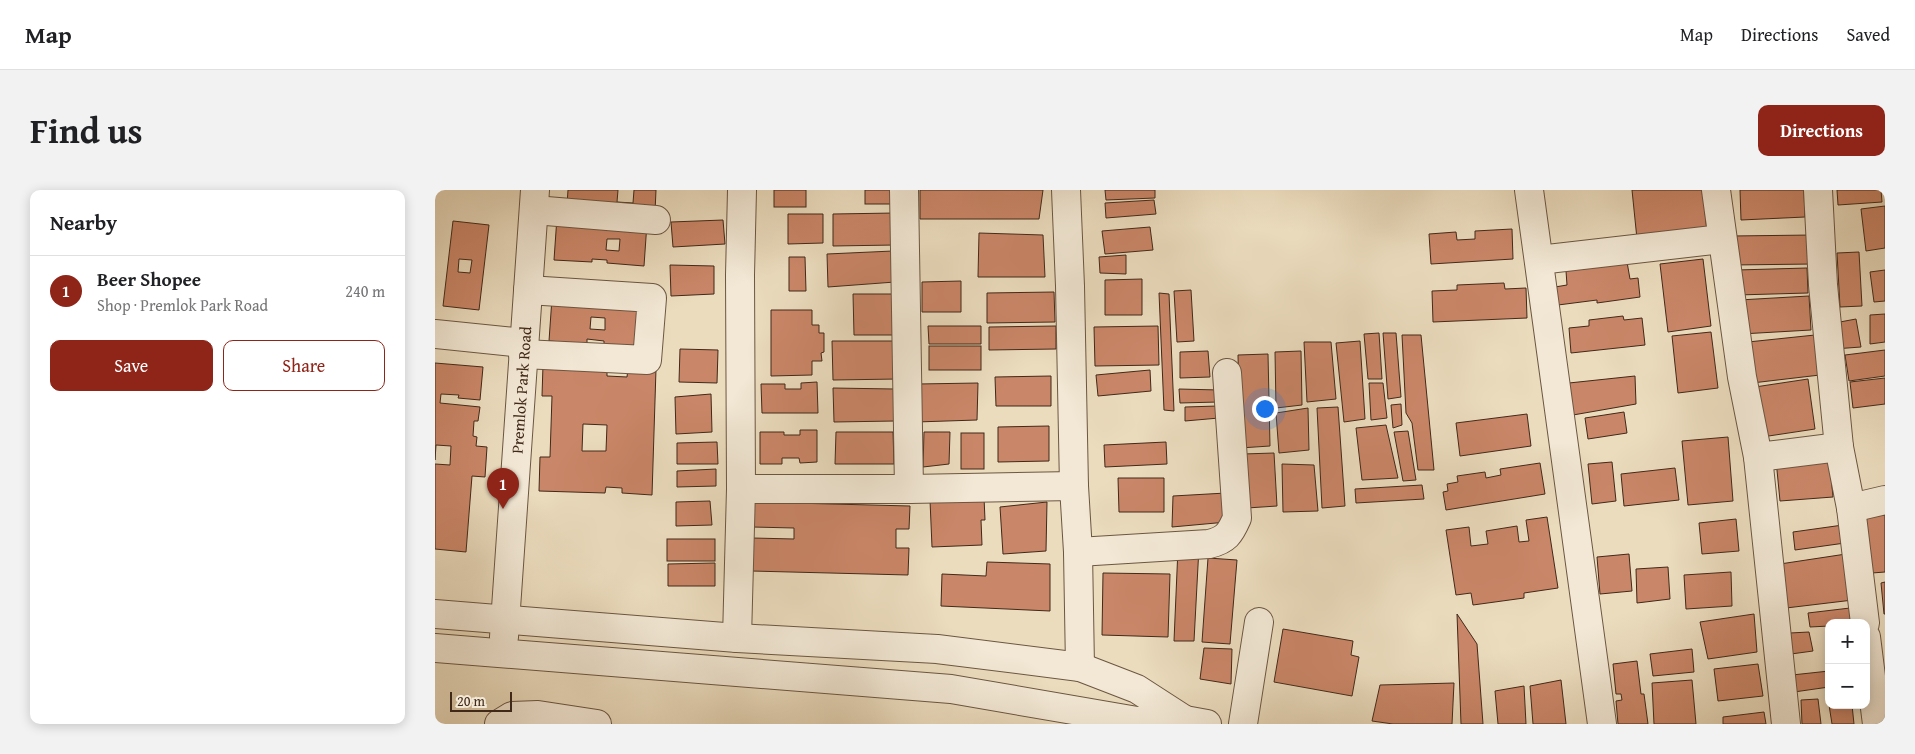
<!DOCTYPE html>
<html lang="en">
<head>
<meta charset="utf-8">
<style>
  :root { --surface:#fff; --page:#f2f2f2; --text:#202124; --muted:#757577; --line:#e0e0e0; --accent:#8f2418 }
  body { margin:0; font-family:"Gentium Book Plus",serif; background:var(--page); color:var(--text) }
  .controls { position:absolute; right:15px; bottom:15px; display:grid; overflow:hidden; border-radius:10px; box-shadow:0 2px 12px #0003 }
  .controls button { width:45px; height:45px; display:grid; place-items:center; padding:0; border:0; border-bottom:1px solid var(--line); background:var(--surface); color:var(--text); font:25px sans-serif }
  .scale { position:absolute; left:15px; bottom:12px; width:62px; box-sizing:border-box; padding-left:5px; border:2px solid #412919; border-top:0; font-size:14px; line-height:18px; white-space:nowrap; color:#412919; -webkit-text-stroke:4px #f2e8d5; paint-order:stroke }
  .you { position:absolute; left:829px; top:218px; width:18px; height:18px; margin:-12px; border:4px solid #fff; border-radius:50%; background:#1a73e8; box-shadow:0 0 0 8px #1a73e833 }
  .badge { display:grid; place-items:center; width:32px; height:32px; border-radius:50%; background:var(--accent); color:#fff; font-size:16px; font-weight:700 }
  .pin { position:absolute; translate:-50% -41px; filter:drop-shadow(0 1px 2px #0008) }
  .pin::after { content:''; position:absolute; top:26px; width:18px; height:15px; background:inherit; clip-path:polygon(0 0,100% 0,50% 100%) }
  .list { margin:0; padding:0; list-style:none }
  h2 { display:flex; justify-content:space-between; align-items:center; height:65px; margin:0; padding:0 20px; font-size:21px }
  h2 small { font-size:16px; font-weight:400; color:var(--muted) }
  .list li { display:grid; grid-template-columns:32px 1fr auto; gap:15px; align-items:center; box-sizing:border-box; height:70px; padding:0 20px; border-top:1px solid var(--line) }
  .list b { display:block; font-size:19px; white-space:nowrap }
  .list p { margin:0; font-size:16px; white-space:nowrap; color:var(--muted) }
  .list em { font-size:16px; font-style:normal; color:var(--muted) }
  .actions { display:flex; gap:10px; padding:15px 20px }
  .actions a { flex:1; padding:11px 0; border:1px solid var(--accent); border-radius:10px; text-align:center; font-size:18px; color:var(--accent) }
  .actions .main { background:var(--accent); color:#fff }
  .map { position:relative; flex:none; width:1450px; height:534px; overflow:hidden; border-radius:10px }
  header { display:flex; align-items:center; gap:30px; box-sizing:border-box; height:70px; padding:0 25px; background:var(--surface); border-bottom:1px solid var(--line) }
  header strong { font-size:24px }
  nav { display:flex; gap:28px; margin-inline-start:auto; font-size:18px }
  .intro { display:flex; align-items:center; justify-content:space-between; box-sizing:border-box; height:120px; padding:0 30px }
  h1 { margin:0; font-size:35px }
  .button { padding:12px 22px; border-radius:10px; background:var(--accent); color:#fff; font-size:18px; font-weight:700 }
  main { display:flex; gap:30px; padding:0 30px }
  aside { flex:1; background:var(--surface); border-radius:10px; box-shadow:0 2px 12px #0003 }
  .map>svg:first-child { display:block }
</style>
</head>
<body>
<header>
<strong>Map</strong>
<nav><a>Map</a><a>Directions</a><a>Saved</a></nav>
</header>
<div class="intro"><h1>Find us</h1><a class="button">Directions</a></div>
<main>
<aside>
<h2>Nearby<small></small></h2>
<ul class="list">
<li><span class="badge">1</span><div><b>Beer Shopee</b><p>Shop · Premlok Park Road</p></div><em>240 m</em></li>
</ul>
<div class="actions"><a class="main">Save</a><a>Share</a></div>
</aside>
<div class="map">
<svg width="1450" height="534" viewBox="0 0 1450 534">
  <rect width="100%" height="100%" fill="#ebdcbe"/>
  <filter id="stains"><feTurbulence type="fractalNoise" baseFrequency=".004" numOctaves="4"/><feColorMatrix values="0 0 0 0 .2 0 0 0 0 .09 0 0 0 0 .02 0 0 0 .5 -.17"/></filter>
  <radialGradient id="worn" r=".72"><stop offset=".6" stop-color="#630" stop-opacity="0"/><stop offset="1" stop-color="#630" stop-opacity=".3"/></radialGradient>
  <g fill="#ca8668" stroke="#412919" fill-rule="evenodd">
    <path d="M133,0h50l-1,12 16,1 1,-13h22l-1,22 -88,-7z"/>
    <rect x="339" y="0" width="32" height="17"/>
    <rect x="430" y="0" width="36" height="14"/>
    <path d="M485,0h123l-4,29h-119z"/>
    <path d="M670,0h50v8l-49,2z"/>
    <path d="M1197,0h71l4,42 -70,7z"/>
    <path d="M1305,0h64l1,27 -64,3z"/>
    <path d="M1402,0h44l1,12 -44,3z"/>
    <path d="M719,10l2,14 -50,4 -1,-15z"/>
    <path d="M1450,16v42l-19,3 -5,-42z"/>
    <path d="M460,23v32l-62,1v-32z"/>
    <path d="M353,24h35v29l-35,1z"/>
    <path d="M122,27l90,6 -3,43 -37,-3v-3l-15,-1v3l-38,-2zM172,49h13l-1,12 -13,-1z"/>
    <path d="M288,30l2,24 -52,3 -2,-25z"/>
    <path d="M18,31l36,4 -10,85 -36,-4zM24,69l13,1 -2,13 -12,-1z"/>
    <path d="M715,37l3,23 -48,4 -3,-23z"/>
    <path d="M1077,39l1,30 -82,5 -2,-30 27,-2 1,8 18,-1v-8z"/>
    <path d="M544,43l64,2 2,42h-67z"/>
    <path d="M1378,45v29l-80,1 -1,-29z"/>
    <path d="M458,61l2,31 -67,5 -1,-33z"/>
    <path d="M1424,62l3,54 -22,1 -3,-54z"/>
    <path d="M691,65v19l-26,-1 -1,-16z"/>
    <path d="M354,67h16l1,34h-17z"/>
    <path d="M1268,69l8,67 -43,6 -8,-68z"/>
    <path d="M1192,72l3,17 8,-1 2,19 -43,6v-3l-39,5 -3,-18 12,-2 -1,-14z"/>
    <path d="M235,75l44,1v28l-43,2z"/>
    <path d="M1372,78l1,25 -71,2v-25z"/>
    <path d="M1450,80v31l-11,1 -4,-30z"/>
    <path d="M707,89v36h-37v-35z"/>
    <path d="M526,91v31h-39v-30z"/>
    <path d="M1069,93l1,6 21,-1 1,30 -94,4 -1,-31 25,-1v-5z"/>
    <path d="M756,100l3,51 -17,1 -3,-51z"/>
    <path d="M619,102l1,30 -68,1v-30z"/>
    <path d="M724,103l10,1 5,117 -10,-1z"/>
    <path d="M418,104h45v41h-44z"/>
    <path d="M1374,106l2,34 -70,4 -2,-34z"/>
    <path d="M117,108l94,6 -3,44 -39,-3v-4l-17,-2v5l-38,-3zM156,127l14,1v12l-15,-1z"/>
    <path d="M336,120h41v15h7v8h5v19l-3,1 1,8h-10v14l-41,1z"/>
    <path d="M1450,124v28l-15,2v-29z"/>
    <path d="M1188,126l1,4 18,-2 3,27 -74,8 -2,-25 20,-2v-6z"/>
    <path d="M1421,129l5,28 -27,2 -5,-25z"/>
    <path d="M493,136h53v18h-52z"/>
    <path d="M621,136v23l-67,1v-23z"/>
    <path d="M723,136l1,39 -64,1 -1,-39z"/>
    <path d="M1276,142l7,56 -40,5 -6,-57z"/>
    <path d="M944,143l3,46h-14l-4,-45z"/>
    <path d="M948,143h13l5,64 -13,2z"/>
    <path d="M967,145h19l13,135h-16l-6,-47 -6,-10z"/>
    <path d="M1380,145l5,40 -68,8 -4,-41z"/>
    <path d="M397,151h66v38l-65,1z"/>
    <path d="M925,151l5,78 -21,3 -8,-79z"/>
    <path d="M869,152h27l5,57 -29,3z"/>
    <rect x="494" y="156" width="52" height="24"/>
    <path d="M245,159l38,1 -1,33 -38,-1z"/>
    <path d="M1450,160v26l-36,5 -4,-26z"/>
    <path d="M773,161l2,26 -30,1v-26z"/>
    <path d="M866,161l1,54 -26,3 -1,-56z"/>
    <path d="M833,164l2,92 -30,2 -2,-93z"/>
    <path d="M0,173l48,4 -3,33 -22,-2 1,-3 -18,-1 -1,9 40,4 -2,14h-4l-1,15 4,1 -1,9 11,1 -2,30 -13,-1 -6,76 -31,-3v-85l15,1 1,-19 -15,-1 -1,15z"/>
    <path d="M108,175l64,2v9l20,1 1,-9 28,1 -4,126 -30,-2v-5l-16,-1 -1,6 -66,-2 1,-34h10l2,-61h-10zM148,234l24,1 -1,26h-24z"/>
    <path d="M715,180l1,21 -53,5 -2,-21z"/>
    <path d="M616,186v30h-55l-1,-29z"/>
    <path d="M1200,186l1,28 -63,11 -4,-32z"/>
    <path d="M1450,188v26l-32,4 -3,-26z"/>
    <path d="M1373,189l7,50 -53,8 -7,-50z"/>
    <path d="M382,192l1,31h-56l-1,-29h24v5h16v-6z"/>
    <path d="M543,193l-1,37 -61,2 2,-38z"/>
    <path d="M934,193h14l4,35 -16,2z"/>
    <path d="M398,198l61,1 1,32 -61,1z"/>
    <path d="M744,199l40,1 -1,12 -38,1z"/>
    <path d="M276,204l1,38 -36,2 -1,-37z"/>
    <path d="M966,214l1,21 -9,3 -2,-23z"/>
    <path d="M783,216l1,12 -34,3v-14z"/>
    <path d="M903,217l7,99 -23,2 -5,-100z"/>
    <path d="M873,218l1,42 -30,3 -3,-40z"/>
    <path d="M1189,222l3,21 -39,6 -3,-21z"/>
    <path d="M1092,224l4,32 -71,10 -4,-33z"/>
    <path d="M951,235l12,53 -36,2 -6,-52z"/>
    <path d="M614,236v35l-51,1v-35z"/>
    <path d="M365,240h17v32l-17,1 -1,-5h-17v6h-22v-32h24v3h16z"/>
    <path d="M973,241l8,49 -13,1 -9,-49z"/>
    <path d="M401,242h57l1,32h-59z"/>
    <path d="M489,242h26l-1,32 -26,3z"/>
    <rect x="526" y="243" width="23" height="36"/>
    <path d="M1293,247l5,64 -45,4 -6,-64z"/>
    <path d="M282,252l1,22h-41v-21z"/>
    <path d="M731,252l1,22 -62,3 -1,-22z"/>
    <path d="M839,263l3,53 -30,2 -4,-54z"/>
    <path d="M1394,265l4,42 -53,4 -4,-41z"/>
    <path d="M1177,272l4,39 -24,3 -4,-40z"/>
    <path d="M1105,273l5,31 -99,16 -3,-18 5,-1 -1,-7 11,-2 -1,-6 28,-4 1,6 15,-3 -1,-6z"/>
    <path d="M847,274l32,1 4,46 -35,1z"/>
    <path d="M1240,278l4,32 -55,6 -3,-32z"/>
    <path d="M281,279v17l-39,1v-16z"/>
    <path d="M683,288h46v34h-45z"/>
    <path d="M987,295l2,14 -68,4 -1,-14z"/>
    <path d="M791,303l1,29 -55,5 1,-31z"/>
    <path d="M549,307l1,23h-4l1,25 -50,2 -2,-47z"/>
    <path d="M275,311l2,24 -36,1v-24z"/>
    <path d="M318,312l157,4 -1,23h-13v19h13l-1,27 -157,-4 1,-33 42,1v-11l-42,-1z"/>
    <path d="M612,312l-1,49 -43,3 -3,-47z"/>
    <path d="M1450,325v57l-13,1 -6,-56z"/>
    <path d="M1112,327l11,71 -34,5v5l-51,7 -2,-12 -15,2 -10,-65 23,-3 2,19 17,-2 -2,-13 31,-5 2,16 10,-1 -3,-21z"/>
    <path d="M1301,329l3,32 -37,3 -3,-31z"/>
    <path d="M1408,335l2,18 -50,7 -2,-18z"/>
    <rect x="232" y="349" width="48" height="22"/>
    <path d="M764,357l-5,94h-20l4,-93z"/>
    <path d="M1194,364l3,37 -32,3 -3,-37z"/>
    <path d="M1411,364l7,46 -67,8 -6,-44z"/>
    <path d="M773,368l29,2 -7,84 -28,-2z"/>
    <path d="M552,372l63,2v47l-109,-5 1,-32 44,2z"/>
    <path d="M280,373v23h-47v-22z"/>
    <path d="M1233,377l2,32 -33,4 -1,-34z"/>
    <path d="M1296,382l1,34 -46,3 -2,-34z"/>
    <path d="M668,383l67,1 -2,63 -66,-2z"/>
    <path d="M1450,392v32h-1l-3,-31z"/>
    <path d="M1415,418l2,15h-23v3l-19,1 -2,-14z"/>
    <path d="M1022,424l20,30 6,80h-22z"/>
    <path d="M1319,424l3,38 -49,7 -8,-37z"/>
    <path d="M848,439l70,12 -2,14 8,2 -7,39 -78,-14z"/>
    <path d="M1374,442l4,19 -22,3 -1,-21z"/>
    <path d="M769,458l28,1 -1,35 -31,-5z"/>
    <path d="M1257,459l2,23 -41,4 -3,-22z"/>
    <path d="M1202,471l4,33h3l4,30h-30l-2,-23 6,-1 -1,-6h-5l-3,-30z"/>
    <path d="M1323,474l5,32 -45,5 -4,-32z"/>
    <path d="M1394,481v16l-35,5 -2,-17z"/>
    <path d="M1126,490l5,44h-33l-3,-38z"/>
    <path d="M1257,490l4,44h-42l-2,-41z"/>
    <path d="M1019,493l-2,41h-59l-21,-3 8,-36z"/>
    <path d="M1089,496l2,38h-28l-3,-33z"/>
    <path d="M1383,509l3,25h-19l-1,-24z"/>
    <path d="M1394,515h23l2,19h-22z"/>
    <path d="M1329,522l2,12h-43v-7z"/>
  </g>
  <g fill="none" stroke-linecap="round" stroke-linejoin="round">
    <defs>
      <g id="minor">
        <path d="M469,0l5,299"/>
        <path d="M631,0l4,96 4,200 4,66 2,115"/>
        <path d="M1094,0l73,534"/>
        <path d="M1281,0l26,187 16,80 28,267"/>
        <path d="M1383,0l5,95 16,162 12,61 14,115"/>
        <path d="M99,20l122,10"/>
        <path d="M1104,70l183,-21"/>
        <path d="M0,144l89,9"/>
        <path d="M88,164l124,6 5,-62 -124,-8"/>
        <path d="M1323,267l81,-10"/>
        <path d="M306,299h168l165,-3"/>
        <path d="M1416,318l34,-8"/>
        <path d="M643,362l131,-8c17,-4 21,-10 28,-26l-10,-145"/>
        <path d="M0,424l302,24 200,11 143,18 57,22 48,31"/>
        <path d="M69,447l31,-447"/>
        <path d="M1431,447l11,87"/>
        <path d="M302,448l4,-149 -1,-214 2,-85"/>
        <path d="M0,458l516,41 186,32 48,-1 22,4"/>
        <path d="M64,534l13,-8 26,-1 59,9"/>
        <path d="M808,534l16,-102"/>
      </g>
    </defs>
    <use href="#minor" stroke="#6c5642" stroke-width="30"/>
    <use href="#minor" stroke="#f2e8d5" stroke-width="28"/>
  </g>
  <g text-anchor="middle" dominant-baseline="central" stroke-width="4" stroke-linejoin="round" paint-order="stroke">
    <g font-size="16" fill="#412919" stroke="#f2e8d5">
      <text transform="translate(86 200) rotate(-86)">Premlok Park Road</text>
    </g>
  </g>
  <rect width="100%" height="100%" filter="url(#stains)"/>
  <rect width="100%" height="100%" fill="url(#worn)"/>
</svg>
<div class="controls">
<button>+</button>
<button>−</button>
</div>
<div class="scale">20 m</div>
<div class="you"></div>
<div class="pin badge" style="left:68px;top:319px">1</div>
</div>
</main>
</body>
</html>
